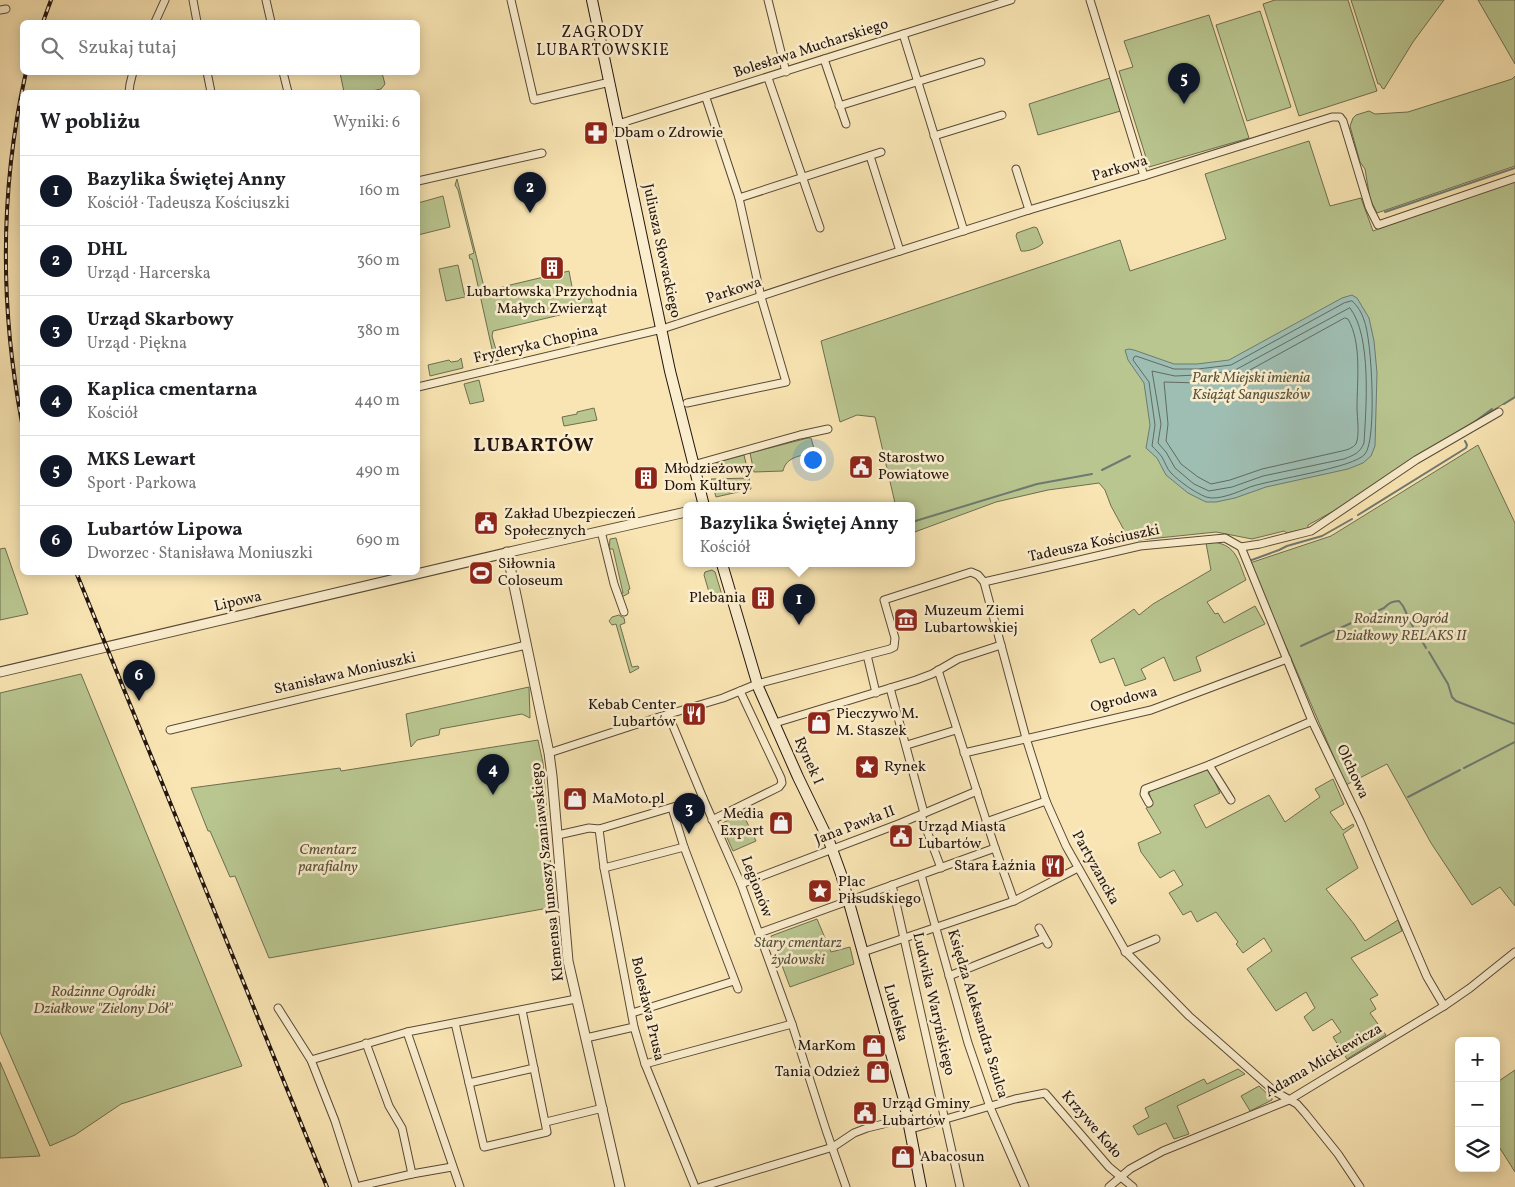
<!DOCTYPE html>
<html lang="pl">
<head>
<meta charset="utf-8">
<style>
  :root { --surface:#fff; --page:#f2f2f2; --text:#202124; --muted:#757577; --line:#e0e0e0; --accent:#111827 }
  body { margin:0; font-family:Vollkorn,serif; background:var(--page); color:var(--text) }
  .controls { position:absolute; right:15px; bottom:15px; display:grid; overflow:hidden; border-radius:8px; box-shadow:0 2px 12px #0003 }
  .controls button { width:45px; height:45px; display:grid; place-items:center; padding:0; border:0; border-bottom:1px solid var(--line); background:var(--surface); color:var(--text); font:25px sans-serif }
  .you { position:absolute; left:812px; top:459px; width:18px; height:18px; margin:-12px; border:4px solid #fff; border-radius:50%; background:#1a73e8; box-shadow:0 0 0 8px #1a73e833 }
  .badge { display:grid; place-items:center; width:32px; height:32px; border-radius:50%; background:var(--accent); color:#fff; font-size:16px; font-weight:700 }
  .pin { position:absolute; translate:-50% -41px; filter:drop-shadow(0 1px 2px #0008) }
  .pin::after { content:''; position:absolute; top:26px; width:18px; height:15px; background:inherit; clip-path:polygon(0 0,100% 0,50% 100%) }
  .popup { position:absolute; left:683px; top:502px; width:232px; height:65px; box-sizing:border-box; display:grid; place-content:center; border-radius:8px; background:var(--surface); filter:drop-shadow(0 1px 4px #0005); font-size:16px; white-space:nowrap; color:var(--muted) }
  .popup b { font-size:19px; color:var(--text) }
  .popup::after { content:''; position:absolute; left:50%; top:100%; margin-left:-10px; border:10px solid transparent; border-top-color:var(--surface) }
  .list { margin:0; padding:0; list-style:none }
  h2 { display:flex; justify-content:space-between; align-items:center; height:65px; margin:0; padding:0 20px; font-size:21px }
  h2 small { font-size:16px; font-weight:400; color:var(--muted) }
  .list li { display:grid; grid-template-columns:32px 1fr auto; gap:15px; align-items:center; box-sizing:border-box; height:70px; padding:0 20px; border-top:1px solid var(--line) }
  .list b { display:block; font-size:19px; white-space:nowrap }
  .list p { margin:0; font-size:16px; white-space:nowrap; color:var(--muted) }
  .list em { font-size:16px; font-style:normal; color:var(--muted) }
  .icon { flex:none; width:28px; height:28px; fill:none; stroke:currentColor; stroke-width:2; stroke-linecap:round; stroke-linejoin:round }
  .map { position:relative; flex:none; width:1515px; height:1187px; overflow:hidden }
  .search { position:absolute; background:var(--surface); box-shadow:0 2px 12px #0003; left:20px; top:20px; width:400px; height:55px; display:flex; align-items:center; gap:12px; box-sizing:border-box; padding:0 18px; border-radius:8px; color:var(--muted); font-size:19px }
  .panel { position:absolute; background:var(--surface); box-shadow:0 2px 12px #0003; left:20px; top:90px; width:400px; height:485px; border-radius:8px }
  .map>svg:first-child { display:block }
</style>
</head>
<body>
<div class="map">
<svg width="1515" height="1187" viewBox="0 0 1515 1187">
  <rect width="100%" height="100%" fill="#f9e5b3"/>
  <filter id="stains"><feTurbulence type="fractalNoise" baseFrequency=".004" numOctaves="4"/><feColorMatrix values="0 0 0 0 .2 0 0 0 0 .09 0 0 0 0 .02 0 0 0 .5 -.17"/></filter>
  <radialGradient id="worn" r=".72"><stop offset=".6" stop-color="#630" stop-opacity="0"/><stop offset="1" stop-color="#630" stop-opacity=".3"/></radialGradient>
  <g fill="#b9c690" stroke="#6e6e50">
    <path d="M1275,0h73l29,91 -78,25 -36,-112z"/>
    <path d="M1351,0h93l-31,42 -29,47 -2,-1 -2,-4h-2z"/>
    <path d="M1478,0h37v64z"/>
    <path d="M1260,11l31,96 -44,14 -31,-96z"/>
    <path d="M1209,15l40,123 -100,29 -30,-96 14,-4 -9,-26z"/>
    <path d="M340,73h42l3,11 -4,5 -13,3h-24z"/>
    <path d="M1515,76v90l-138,47 -7,-14 -5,-30 -5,-7 -10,-36 3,-8 3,-3 13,-4 6,3 33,-2 104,-33z"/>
    <path d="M1113,77l11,33 -86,25 -9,-31z"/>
    <path d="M1309,141l21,65 31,-8 12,33 66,-25 76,-25v216l-110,66c-29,24 -63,44 -97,62v3l-21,5 -3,-2 -32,8 -36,-7 -86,9 -19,-35 -6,-16 -6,-7 -51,7 -52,12 -84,31v-27h-26l9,-3 -20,-86 -18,-2 -17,7 -19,-81 299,-101 10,31 96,-32 -21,-65z"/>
    <path d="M457,179l28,112 84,-20 4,21 16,-4 4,19 -100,24 -1,5 7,24 -8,2 -2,-8 3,-5 -20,-90h-2l-1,-4 5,-2 -16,-63 -3,-5z"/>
    <path d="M443,196l7,31 -32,8v-32z"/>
    <path d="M1034,227l3,1 6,15c-4,5 -16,9 -22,8l-5,-15 1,-3z"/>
    <path d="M458,265l7,32 -19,4 -7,-32z"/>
    <path d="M461,358l2,10 -33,8 -2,-11 21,-5 2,2 7,-1z"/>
    <path d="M479,380l5,21 -14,3 -6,-20z"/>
    <path d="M594,408l3,12 -33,6 -2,-9 15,-3v-2z"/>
    <path d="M808,438h3l4,14c-13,4 -29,4 -32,19l-29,1 -4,-19z"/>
    <path d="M1478,445l37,78v383l-15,-19 -28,18 -41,-62 -44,-79 -41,21 -96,-222 81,-27z"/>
    <path d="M744,455l4,17 -40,1 -2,-8z"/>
    <path d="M749,478l2,11 -35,8 -5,-18z"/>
    <path d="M616,538l14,51 -2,1 1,3 -9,5 -1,-4 4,-1 -10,-44h-4l1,-10z"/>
    <path d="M1213,542c24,3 25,19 33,38l-39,22 8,12 3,-1 6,10 31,-17 10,18 -69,33 5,14 -27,10 -10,-24 -23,12 5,10 -21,7 -11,-28 -14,5 -9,-23 43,-31 5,6 14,-11 58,-34 -5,-27z"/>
    <path d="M5,548l23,66 -28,6v-71z"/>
    <path d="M712,570l3,2 7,23 -11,4 -7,-24 1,-3z"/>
    <path d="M619,615l5,3 1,5 -5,2 12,42 6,-1 1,2 -9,5 -14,-49 -4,1 -3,-4 3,-4z"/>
    <path d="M81,674l161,392 -121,38 -46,31 -25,11 -50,-114v-339z"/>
    <path d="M529,687l1,31 -8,-4 -82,15 -1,6 -22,5 -6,7 -5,-33z"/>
    <path d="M538,740l5,23 11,144 -285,51 -34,-82 -5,1 -20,-46h-2l-17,-43 149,-20 1,3z"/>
    <path d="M1207,769l5,6 8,18 -26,12 12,23 63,-33 16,27 35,-25 -5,-8 18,-10 11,25 -14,8 13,18 10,-6 1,2 -11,8 15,34 -32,21 28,35 11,17 33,-21 4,11 -51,27 27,37 -8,4 6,10 -6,4 16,22 -39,24 -14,-22 8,-5 -9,-13 -19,12 -9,-14 11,-9 -9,-16 -30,19 -29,-42 25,-18 -8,-13 -21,15 -7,-9 2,-2 -22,-30 -19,10 -6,-11 -8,4 -14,-22 14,-8 -9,-15 -14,8 -19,-26 -3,-9 23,-10 -15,-25 7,-3 -4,-12 4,-4z"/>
    <path d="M742,812l14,29 -23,10 -12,-27z"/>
    <path d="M817,919l14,33 19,-5 4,17 -64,23 -19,-51z"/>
    <path d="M0,1062l40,94 -40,2z"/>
    <path d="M1238,1069l7,5 -68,32 12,28 -15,5 -8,-16 -28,12 -5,-9 16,-9 -4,-9 59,-29 3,5z"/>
    <path d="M1515,1070v102l-19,-30v-19l4,-3 -4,-7v-30z"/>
    <path d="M1259,1086l13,12v2l-22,11 -9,-15z"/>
  </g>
  <path fill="#9fbeb3" stroke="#6d7a71" d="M1352,295l5,3 12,20 5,23 3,32 -2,73 -4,10 -8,7 -15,6 -82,18 -31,11 -19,4h-10l-18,-9 -22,-18 -9,-17 -11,-10 4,-23 -6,-42 -16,-23 -3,-10 4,-1 5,1 40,14h23l32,-4 113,-62z"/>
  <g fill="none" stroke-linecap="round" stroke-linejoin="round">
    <g stroke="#616a61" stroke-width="1">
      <path d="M1352,301c5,4 10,12 12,19 8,19 13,120 1,134 -11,14 -92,25 -115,33 -12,5 -32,14 -44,10 -12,-5 -26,-15 -35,-24 -4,-4 -6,-11 -9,-16 -3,-4 -7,-8 -10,-11l3,-21 -6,-43 -16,-22 1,-3 2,-1 38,13h24l33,-4 113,-62z"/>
      <path d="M1350,308c22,28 16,101 14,135 -4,10 -10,12 -20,16l-81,17 -31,11 -23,4 -15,-7 -19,-16 -9,-16 -8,-9 3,-19 -9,-53 23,5 23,-1 35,-4z"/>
      <path d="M1345,318l3,1c14,24 9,62 9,89 0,10 3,26 -1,36 -3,4 -9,6 -14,7l-80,18 -32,11 -19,4 -13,-7 -17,-13 -15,-23 2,-17 -4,-42 35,1 38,-6z"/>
    </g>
    <g stroke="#6d7a71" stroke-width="2">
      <path d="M1385,212l130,-44"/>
      <path d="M1504,404l11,-7"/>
      <path d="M1469,426l23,-17"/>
      <path d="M1102,470l28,-14"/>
      <path d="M1358,515l108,-67 1,-3 -2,-4"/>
      <path d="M912,522l125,-38 55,-10"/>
      <path d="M1249,561l30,-11 8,-4 35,-10 30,-17"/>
      <path d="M1417,632l9,16"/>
      <path d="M1301,646l83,-38c5,-5 8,-7 15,-7l4,5 10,21"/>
      <path d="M1429,652l19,32 4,13 4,4 59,23"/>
      <path d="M1464,768l51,-26"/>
      <path d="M1408,797l52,-27"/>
    </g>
    <defs>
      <g id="minor">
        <path d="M193,0l4,22"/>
        <path d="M266,0l5,22"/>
        <path d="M511,0l23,100 76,-18"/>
        <path d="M768,0l18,72"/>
        <path d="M1090,0l54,176"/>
        <path d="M0,10l6,-1"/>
        <path d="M155,22l10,-22"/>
        <path d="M903,34l61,197"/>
        <path d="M824,59l22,65"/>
        <path d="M207,72l4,20"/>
        <path d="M283,72l5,20"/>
        <path d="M768,78l52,150"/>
        <path d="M129,92l1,-8 3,-12"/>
        <path d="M839,106l142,-44"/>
        <path d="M618,124l393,-124"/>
        <path d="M934,136l68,-21"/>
        <path d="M870,156l30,95"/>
        <path d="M1016,169l13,41"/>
        <path d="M418,181l124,-28"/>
        <path d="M739,198l142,-46"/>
        <path d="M418,387l244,-58 175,-58 192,-61 115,-34 188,-59h8l3,4 26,86 9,18 137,-47"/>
        <path d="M687,403l99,-21 -25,-85 -22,-99 -33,-100"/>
        <path d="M693,465l107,-30 28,-6"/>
        <path d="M601,531l13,53 10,28"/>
        <path d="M1241,547l71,174 48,100 67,156 17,29"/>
        <path d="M984,582l156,-36 85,-8 16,9 19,-3 51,-13 105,-71 83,-48"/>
        <path d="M867,655l9,38"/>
        <path d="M938,670l57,178 19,53"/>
        <path d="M890,688l34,125"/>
        <path d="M668,714l35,84 38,86 51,140 34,106 20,57"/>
        <path d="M775,723l141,-43 16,-6 26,-15 43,-14"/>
        <path d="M170,730l356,-85"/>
        <path d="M907,745l49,-15"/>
        <path d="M549,753l110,-36 64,-19 34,-14 133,-35 4,-2 1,-9 -11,-38 87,-28 7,3 6,7 42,156 20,63 20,45 60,106 63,64 85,75 23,13 8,9 33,41 22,33"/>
        <path d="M964,753l187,-43 136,-51"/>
        <path d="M1209,765l22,35"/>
        <path d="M1149,803l-5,-9 1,-5 64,-24 103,-44"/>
        <path d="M672,808l12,39 54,142"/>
        <path d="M921,815l20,53"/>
        <path d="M712,820l67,-33 3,-4 -1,-5 -41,-87"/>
        <path d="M986,822l60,-21"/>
        <path d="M599,829l5,39 30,159 11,37 50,123"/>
        <path d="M558,835l31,-7 10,1 104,-31"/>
        <path d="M604,868l80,-21"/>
        <path d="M921,875l47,168 22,64 35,80"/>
        <path d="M741,884l160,-61 76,-32"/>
        <path d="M892,885l68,302"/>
        <path d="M1039,928l9,16"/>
        <path d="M759,933l236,-85"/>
        <path d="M863,952l151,-51 64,-33"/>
        <path d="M1125,952l31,-13"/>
        <path d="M949,976l95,-38"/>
        <path d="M278,1008l33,52 24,61 21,66"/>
        <path d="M632,1013l102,-32"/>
        <path d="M455,1023l29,124 63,-15 -25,-122"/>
        <path d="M407,1032l53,155"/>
        <path d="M586,1038l48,-11"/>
        <path d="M366,1043l23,63 13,22 10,46"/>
        <path d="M311,1060l96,-28 169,-33"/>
        <path d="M645,1064l147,-40"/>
        <path d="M469,1083l65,-15"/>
        <path d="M546,1122l57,-14"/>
        <path d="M911,1129l104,-30 30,-6 64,74 24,20"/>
        <path d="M356,1187l56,-13 40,-7"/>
        <path d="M701,1187l132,-40 21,-14 13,-5 41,-10"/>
        <path d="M1109,1187l21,-18 33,-18 126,-51 155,-94 26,-18 45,-36"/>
      </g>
      <g id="tertiary">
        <path d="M507,552l42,201 3,23 16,185 52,226"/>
        <path d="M0,672l527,-124 159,-36"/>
      </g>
      <g id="secondary">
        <path d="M592,0l78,371 34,135"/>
        <path d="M722,564l37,125 39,88 31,64 12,33 63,226 17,87"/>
      </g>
    </defs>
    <use href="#minor" stroke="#584938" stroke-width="9"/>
    <use href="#tertiary" stroke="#584938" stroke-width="11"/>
    <use href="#secondary" stroke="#23150f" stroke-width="12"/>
    <use href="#minor" stroke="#fbeece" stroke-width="7"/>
    <use href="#tertiary" stroke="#fbeece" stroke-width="9"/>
    <use href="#secondary" stroke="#fbeece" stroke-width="10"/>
    <defs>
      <g id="rail">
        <path d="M43,22l8,-22"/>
        <path d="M22,423c-22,-116 -22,-235 4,-351"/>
        <path d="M76,572l251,615"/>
      </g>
    </defs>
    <use href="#rail" stroke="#23150f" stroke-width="4"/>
    <use href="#rail" stroke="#fbeece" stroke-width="2" stroke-dasharray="5.5" stroke-linecap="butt"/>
  </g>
  <defs>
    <symbol id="pharmacy-square" viewBox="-11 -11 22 22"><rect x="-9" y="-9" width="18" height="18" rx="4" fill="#8f2418" stroke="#fbeece"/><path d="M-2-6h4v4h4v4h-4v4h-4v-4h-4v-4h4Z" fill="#fff"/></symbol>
    <symbol id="building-square" viewBox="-11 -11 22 22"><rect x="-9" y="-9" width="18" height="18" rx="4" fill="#8f2418" stroke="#fbeece"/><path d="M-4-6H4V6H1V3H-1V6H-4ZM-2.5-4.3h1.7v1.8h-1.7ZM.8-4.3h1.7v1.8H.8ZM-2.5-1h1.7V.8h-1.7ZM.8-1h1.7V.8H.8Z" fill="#fff"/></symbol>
    <symbol id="civic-square" viewBox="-11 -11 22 22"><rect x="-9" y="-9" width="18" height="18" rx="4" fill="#8f2418" stroke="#fbeece"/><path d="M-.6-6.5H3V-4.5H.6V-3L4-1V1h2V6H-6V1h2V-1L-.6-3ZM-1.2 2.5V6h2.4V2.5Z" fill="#fff"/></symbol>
    <symbol id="stadium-square" viewBox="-11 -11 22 22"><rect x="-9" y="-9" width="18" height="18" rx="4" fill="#8f2418" stroke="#fbeece"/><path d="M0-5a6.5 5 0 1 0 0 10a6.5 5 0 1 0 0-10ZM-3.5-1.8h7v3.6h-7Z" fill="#fff"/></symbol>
    <symbol id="museum-square" viewBox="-11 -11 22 22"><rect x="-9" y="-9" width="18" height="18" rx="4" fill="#8f2418" stroke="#fbeece"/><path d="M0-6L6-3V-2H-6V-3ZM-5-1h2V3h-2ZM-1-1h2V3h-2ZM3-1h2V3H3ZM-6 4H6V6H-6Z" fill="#fff"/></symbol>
    <symbol id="restaurant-square" viewBox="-11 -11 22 22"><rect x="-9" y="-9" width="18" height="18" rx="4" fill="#8f2418" stroke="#fbeece"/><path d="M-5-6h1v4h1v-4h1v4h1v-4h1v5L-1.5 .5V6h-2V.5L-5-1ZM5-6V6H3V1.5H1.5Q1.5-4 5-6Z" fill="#fff"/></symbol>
    <symbol id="shop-square" viewBox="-11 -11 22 22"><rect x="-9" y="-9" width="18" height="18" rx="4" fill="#8f2418" stroke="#fbeece"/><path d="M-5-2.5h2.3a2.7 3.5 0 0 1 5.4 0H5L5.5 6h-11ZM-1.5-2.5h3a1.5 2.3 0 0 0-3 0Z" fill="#fff"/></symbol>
    <symbol id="sight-square" viewBox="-11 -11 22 22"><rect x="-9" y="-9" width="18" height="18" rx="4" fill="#8f2418" stroke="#fbeece"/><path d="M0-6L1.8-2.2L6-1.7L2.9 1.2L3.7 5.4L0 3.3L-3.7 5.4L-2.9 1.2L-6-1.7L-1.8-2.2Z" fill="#fff"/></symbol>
  </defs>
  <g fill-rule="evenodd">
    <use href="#pharmacy-square" x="582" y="119" width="28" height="28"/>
    <use href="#building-square" x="538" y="254" width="28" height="28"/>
    <use href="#civic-square" x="847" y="453" width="28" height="28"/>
    <use href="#building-square" x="632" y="464" width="28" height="28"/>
    <use href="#civic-square" x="472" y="509" width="28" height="28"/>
    <use href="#stadium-square" x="467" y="559" width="28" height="28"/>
    <use href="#building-square" x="749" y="584" width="28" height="28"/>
    <use href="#museum-square" x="892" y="606" width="28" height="28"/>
    <use href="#restaurant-square" x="680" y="700" width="28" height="28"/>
    <use href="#shop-square" x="805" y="709" width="28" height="28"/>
    <use href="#sight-square" x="853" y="753" width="28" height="28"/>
    <use href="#shop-square" x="561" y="785" width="28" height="28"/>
    <use href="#shop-square" x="767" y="809" width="28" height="28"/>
    <use href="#civic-square" x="887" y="822" width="28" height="28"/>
    <use href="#restaurant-square" x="1039" y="852" width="28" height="28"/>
    <use href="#sight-square" x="806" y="877" width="28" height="28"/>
    <use href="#shop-square" x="860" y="1032" width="28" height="28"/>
    <use href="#shop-square" x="864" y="1058" width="28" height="28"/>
    <use href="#civic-square" x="851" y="1099" width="28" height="28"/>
    <use href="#shop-square" x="889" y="1143" width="28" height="28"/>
  </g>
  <g text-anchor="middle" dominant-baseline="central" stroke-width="5" stroke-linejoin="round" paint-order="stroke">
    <g font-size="15" fill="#23150f" stroke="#fbeece">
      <text transform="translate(811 49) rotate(-18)">Bolesława Mucharskiego</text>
      <text transform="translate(1120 169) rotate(-17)">Parkowa</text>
      <text transform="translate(661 251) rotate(78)">Juliusza Słowackiego</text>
      <text transform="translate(734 291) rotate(-18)">Parkowa</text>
      <text transform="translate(536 345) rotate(-13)">Fryderyka Chopina</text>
      <text transform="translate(1094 544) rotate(-12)">Tadeusza Kościuszki</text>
      <text transform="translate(238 602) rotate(-13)">Lipowa</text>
      <text transform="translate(345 674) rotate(-13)">Stanisława Moniuszki</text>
      <text transform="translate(1124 700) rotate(-14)">Ogrodowa</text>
      <text transform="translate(808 761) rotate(66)">Rynek I</text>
      <text transform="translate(1352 772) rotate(65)">Olchowa</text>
      <text transform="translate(855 826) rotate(-21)">Jana Pawła II</text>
      <text transform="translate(1095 868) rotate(61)">Partyzancka</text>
      <text transform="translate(548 872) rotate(-96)">Klemensa Junoszy Szaniawskiego</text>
      <text transform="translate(756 887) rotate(69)">Legionów</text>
      <text transform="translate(933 1004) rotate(77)">Ludwika Waryńskiego</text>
      <text transform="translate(647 1009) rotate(77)">Bolesława Prusa</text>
      <text transform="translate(895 1013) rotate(75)">Lubelska</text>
      <text transform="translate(977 1014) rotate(73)">Księdza Aleksandra Szulca</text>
      <text transform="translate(1324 1061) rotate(-30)">Adama Mickiewicza</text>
      <text transform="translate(1091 1125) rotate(49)">Krzywe Koło</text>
    </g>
    <g font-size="15" fill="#23150f" stroke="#fbeece" text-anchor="start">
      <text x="614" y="133">Dbam o Zdrowie</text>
      <text x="552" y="292" text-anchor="middle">Lubartowska Przychodnia<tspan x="552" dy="17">Małych Zwierząt</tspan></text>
      <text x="878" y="458">Starostwo<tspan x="878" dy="17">Powiatowe</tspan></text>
      <text x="664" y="469">Młodzieżowy<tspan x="664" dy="17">Dom Kultury</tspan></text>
      <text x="504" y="514">Zakład Ubezpieczeń<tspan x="504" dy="17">Społecznych</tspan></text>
      <text x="498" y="564">Siłownia<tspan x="498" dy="17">Coloseum</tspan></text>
      <text x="746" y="598" text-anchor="end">Plebania</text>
      <text x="924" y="611">Muzeum Ziemi<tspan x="924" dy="17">Lubartowskiej</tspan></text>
      <text x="676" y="705" text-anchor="end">Kebab Center<tspan x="676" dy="17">Lubartów</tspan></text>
      <text x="836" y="714">Pieczywo M.<tspan x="836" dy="17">M. Staszek</tspan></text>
      <text x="884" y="767">Rynek</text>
      <text x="592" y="799">MaMoto.pl</text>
      <text x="764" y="814" text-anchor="end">Media<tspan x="764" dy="17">Expert</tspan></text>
      <text x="918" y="827">Urząd Miasta<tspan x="918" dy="17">Lubartów</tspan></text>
      <text x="1036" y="866" text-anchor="end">Stara Łaźnia</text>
      <text x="838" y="882">Plac<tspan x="838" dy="17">Piłsudskiego</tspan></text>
      <text x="856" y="1046" text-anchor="end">MarKom</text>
      <text x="860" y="1072" text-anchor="end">Tania Odzież</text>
      <text x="882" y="1104">Urząd Gminy<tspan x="882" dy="17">Lubartów</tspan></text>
      <text x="920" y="1157">Abacosun</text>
    </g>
    <g font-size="15" font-style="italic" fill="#58533c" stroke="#fbeece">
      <text x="1251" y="378">Park Miejski imienia<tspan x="1251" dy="17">Książąt Sanguszków</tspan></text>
      <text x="1401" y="619">Rodzinny Ogród<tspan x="1401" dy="17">Działkowy RELAKS II</tspan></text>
      <text x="328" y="850">Cmentarz<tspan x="328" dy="17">parafialny</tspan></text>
      <text x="798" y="943">Stary cmentarz<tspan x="798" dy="17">żydowski</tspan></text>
      <text x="103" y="992">Rodzinne Ogródki<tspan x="103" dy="17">Działkowe "Zielony Dół"</tspan></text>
    </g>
    <g font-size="16" letter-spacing="1" fill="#23150f" stroke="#fbeece">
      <text x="603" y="33">ZAGRODY<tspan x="603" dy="18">LUBARTOWSKIE</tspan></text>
    </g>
    <g font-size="20" font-weight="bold" letter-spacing="1" fill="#23150f" stroke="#fbeece">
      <text x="534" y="446">LUBARTÓW</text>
    </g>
  </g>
  <rect width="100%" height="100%" filter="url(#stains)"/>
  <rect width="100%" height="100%" fill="url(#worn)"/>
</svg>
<div class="controls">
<button>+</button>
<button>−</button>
<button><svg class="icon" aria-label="layers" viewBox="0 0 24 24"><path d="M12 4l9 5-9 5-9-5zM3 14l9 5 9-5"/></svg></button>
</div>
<div class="you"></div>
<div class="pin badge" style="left:799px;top:625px">1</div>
<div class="popup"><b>Bazylika Świętej Anny</b>Kościół</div>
<div class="pin badge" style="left:530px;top:213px">2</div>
<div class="pin badge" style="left:689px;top:834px">3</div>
<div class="pin badge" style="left:493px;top:795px">4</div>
<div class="pin badge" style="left:1184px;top:104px">5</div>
<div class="pin badge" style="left:139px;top:701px">6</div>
<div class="search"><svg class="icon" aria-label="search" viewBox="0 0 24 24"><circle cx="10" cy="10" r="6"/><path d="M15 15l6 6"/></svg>Szukaj tutaj</div>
<section class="panel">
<h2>W pobliżu<small>Wyniki: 6</small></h2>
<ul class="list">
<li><span class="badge">1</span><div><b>Bazylika Świętej Anny</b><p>Kościół · Tadeusza Kościuszki</p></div><em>160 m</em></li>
<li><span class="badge">2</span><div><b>DHL</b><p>Urząd · Harcerska</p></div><em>360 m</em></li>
<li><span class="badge">3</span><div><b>Urząd Skarbowy</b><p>Urząd · Piękna</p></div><em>380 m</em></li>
<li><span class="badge">4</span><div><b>Kaplica cmentarna</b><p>Kościół</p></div><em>440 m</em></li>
<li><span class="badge">5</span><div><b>MKS Lewart</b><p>Sport · Parkowa</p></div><em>490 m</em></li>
<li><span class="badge">6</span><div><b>Lubartów Lipowa</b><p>Dworzec · Stanisława Moniuszki</p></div><em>690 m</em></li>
</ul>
</section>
</div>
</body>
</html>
